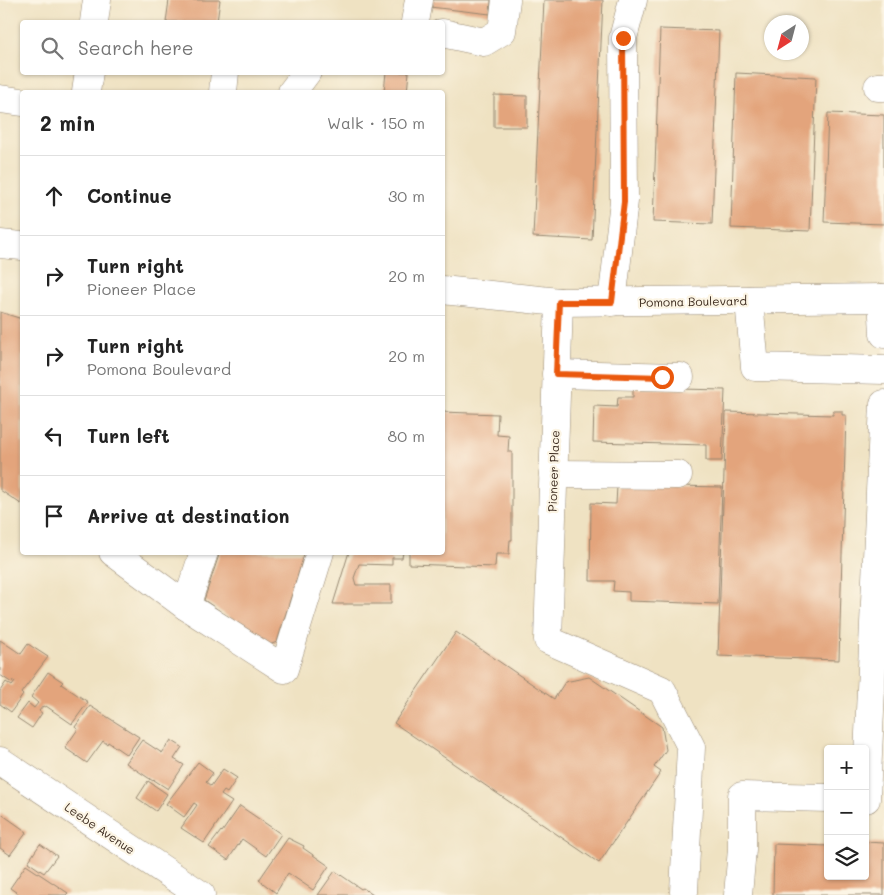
<!DOCTYPE html>
<html lang="en">
<head>
<meta charset="utf-8">
<style>
  :root { --surface:#fff; --page:#f6f6f6; --text:#222; --muted:#767676; --line:#e0e0e0 }
  body { margin:0; font-family:Mali,sans-serif; background:var(--page); color:var(--text) }
  .controls { position:absolute; right:15px; bottom:15px; display:grid; overflow:hidden; border-radius:5px; box-shadow:0 1px 4px #0004 }
  .controls button { width:45px; height:45px; display:grid; place-items:center; padding:0; border:0; border-bottom:1px solid var(--line); background:var(--surface); color:var(--text); font:25px sans-serif }
  .compass { position:absolute; left:764px; top:15px; width:45px; height:45px; border-radius:50%; background:var(--surface); box-shadow:0 1px 4px #0004; rotate:216deg }
  .stop { position:absolute; width:15px; height:15px; margin:-11px; border:4px solid #ea580c; border-radius:50%; background:#fff }
  .stop.end { background:#ea580c; border-color:#fff; box-shadow:0 1px 5px #0008 }
  .list { margin:0; padding:0; list-style:none }
  h2 { display:flex; justify-content:space-between; align-items:center; height:65px; margin:0; padding:0 20px; font-size:21px }
  h2 small { font-size:16px; font-weight:400; color:var(--muted) }
  .list li { display:grid; grid-template-columns:32px 1fr auto; gap:15px; align-items:center; box-sizing:border-box; height:80px; padding:0 20px; border-top:1px solid var(--line) }
  .list b { display:block; font-size:19px; white-space:nowrap }
  .list p { margin:0; font-size:16px; white-space:nowrap; color:var(--muted) }
  .list em { font-size:16px; font-style:normal; color:var(--muted) }
  .icon { flex:none; width:28px; height:28px; fill:none; stroke:currentColor; stroke-width:2; stroke-linecap:round; stroke-linejoin:round }
  .map { position:relative; flex:none; width:884px; height:895px; overflow:hidden }
  .search { position:absolute; background:var(--surface); box-shadow:0 1px 4px #0004; left:20px; top:20px; width:425px; height:55px; display:flex; align-items:center; gap:12px; box-sizing:border-box; padding:0 18px; border-radius:5px; color:var(--muted); font-size:19px }
  .panel { position:absolute; background:var(--surface); box-shadow:0 1px 4px #0004; left:20px; top:90px; width:425px; height:465px; border-radius:5px }
  .map>svg:first-child { display:block }
</style>
</head>
<body>
<div class="map">
<svg width="884" height="895" viewBox="0 0 884 895">
  <rect width="100%" height="100%" fill="#fcf5e5"/>
  <filter id="ink" filterUnits="userSpaceOnUse"><feTurbulence type="fractalNoise" baseFrequency=".02" numOctaves="2"/><feDisplacementMap in="SourceGraphic" scale="10" xChannelSelector="R" yChannelSelector="G"/><feConvolveMatrix kernelMatrix="1 2 1 2 8 2 1 2 1" color-interpolation-filters="sRGB"/></filter>
  <filter id="wash" filterUnits="userSpaceOnUse"><feTurbulence type="fractalNoise" baseFrequency=".0096" numOctaves="4" result="noise"/><feDisplacementMap in="SourceGraphic" scale="20" xChannelSelector="R" yChannelSelector="G"/><feGaussianBlur stdDeviation="1.12" result="paint"/><feColorMatrix in="noise" values="0 0 0 0 0 0 0 0 0 0 0 0 0 0 0 0 0 1.4 0 .05"/><feComposite in="paint" operator="in"/></filter>
  <g filter="url(#wash)">
    <rect width="100%" height="100%" fill="#efe2c2"/>
    <g id="blocks">
      <g fill="#e3a47c">
        <path d="M169,0h51l-3,22h-51z"/>
        <path d="M431,0h60l-1,14 -60,-7z"/>
        <path d="M544,0h59l-11,240 -59,-3z"/>
        <path d="M660,29l59,2 -7,193 -59,-2z"/>
        <path d="M386,72h23l-2,20h-23z"/>
        <path d="M736,73l80,4 -6,154 -79,-3z"/>
        <path d="M494,95l33,1v31h-33z"/>
        <path d="M828,113l56,2v109l-60,-2z"/>
        <path d="M0,312l22,7v179l-1,6 -21,-14z"/>
        <path d="M633,388l92,2 -3,71h-16v-16l-113,-3 1,-36 23,1 1,-10h15z"/>
        <path d="M833,411h9v4h4l-7,245 -121,-4 8,-244 107,3z"/>
        <path d="M442,412l56,2 -1,21 12,1 -1,16h4v88h-2l-1,14h-13l-1,13 -86,-3v-12h33z"/>
        <path d="M636,485l86,2 -4,117 -89,-3v-9l-16,-1 1,-10h-24l1,-78 25,1 1,-18z"/>
        <path d="M220,552h85l-28,90 -8,3 -65,-45z"/>
        <path d="M349,552h54l-1,6h-10v7l-33,-1 -5,14 2,7h35v19h-58z"/>
        <path d="M456,632l98,67 11,-17 24,-5 73,50 4,23 -12,17 7,5 -62,91 -205,-140z"/>
        <path d="M0,640l21,14 7,-10 20,13 -27,36 2,2 -12,17 -11,-8v-13l6,-9 6,4 3,-4 -2,-1 -1,2 -12,-8z"/>
        <path d="M48,672l15,10 -2,2 27,18 -16,22 -26,-18 -1,1 -2,-1 -4,5 3,2 -10,15 -15,-10 11,-15 6,5 4,-5 -7,-6z"/>
        <path d="M90,706l49,31 -12,18 -19,-13 -1,2 -4,-3 -16,22 -22,-15 13,-19 -3,-2z"/>
        <path d="M142,740l20,13 9,-13 11,7 -8,12 10,6 -16,24 -14,-9 -1,1 -27,-18z"/>
        <path d="M198,762l15,11 -7,9 5,4 12,-17 14,9 -10,15 -3,-2 -3,4 11,7 -28,41 -23,-15 16,-23 -3,-2 -10,14 -18,-13z"/>
        <path d="M148,781l19,13 -11,17 -19,-13z"/>
        <path d="M240,806l41,28 -15,22 -24,-17 -14,21 -19,-13 12,-16 1,1z"/>
        <path d="M0,813l27,19 -17,23 -10,-7z"/>
        <path d="M288,838l16,8 -1,2 26,18 -16,24 -25,-17 -12,20 -17,-13z"/>
        <path d="M865,842l19,1v52h-111l1,-51 54,2v30h37z"/>
        <path d="M40,844l17,12 -13,17 -16,-11z"/>
        <path d="M26,865l42,28 -2,2h-46l-10,-7z"/>
        <path d="M335,871l26,18 2,-1 10,7h-55z"/>
      </g>
    </g>
  </g>
  <g filter="url(#ink)">
    <use href="#blocks" fill-opacity="0" stroke="#958670" stroke-width="1"/>
    <g fill="none" stroke-linecap="round" stroke-linejoin="round">
      <defs>
        <g id="minor">
          <path d="M94,22l3,-22"/>
          <path d="M415,22l4,-22"/>
          <path d="M442,33l42,9 18,-11 4,-31"/>
          <path d="M878,87h6"/>
          <path d="M86,92l3,-20"/>
          <path d="M223,92l2,-20"/>
          <path d="M292,92l15,-20"/>
          <path d="M0,99l22,3"/>
          <path d="M0,244l22,2"/>
          <path d="M442,290l117,12 325,-4"/>
          <path d="M882,298l2,36"/>
          <path d="M749,300l6,67 129,3"/>
          <path d="M559,302l-11,338 114,50 29,57 -7,145"/>
          <path d="M612,302l12,-101 -1,-163 10,-38"/>
          <path d="M556,374l124,3"/>
          <path d="M553,474l125,1"/>
          <path d="M113,552l73,54"/>
          <path d="M204,552l-18,54 98,63 36,-117"/>
          <path d="M0,761l201,134"/>
          <path d="M866,799l18,-395"/>
          <path d="M738,895l4,-46v-53l86,2"/>
        </g>
      </defs>
      <use href="#minor" stroke="#958670" stroke-width="29"/>
      <use href="#minor" stroke="#fff" stroke-width="28"/>
    </g>
  </g>
  <g fill="none" stroke-linecap="round" stroke-linejoin="round" filter="url(#ink)">
    <path stroke="#ea580c" stroke-width="6" d="M623,38l1,164 -12,100h-53l-3,72 106,3"/>
  </g>
  <g text-anchor="middle" dominant-baseline="central" stroke-width="4.5" stroke-linejoin="round" paint-order="stroke">
    <g font-size="12" fill="#3b2a1e" stroke="#fcf5e5">
      <text transform="translate(693 301) rotate(-1)">Pomona Boulevard</text>
      <text transform="translate(553 471) rotate(-88)">Pioneer Place</text>
      <text transform="translate(100 828) rotate(34)">Leebe Avenue</text>
    </g>
  </g>
</svg>
<div class="controls">
<button>+</button>
<button>−</button>
<button><svg class="icon" aria-label="layers" viewBox="0 0 24 24"><path d="M12 4l9 5-9 5-9-5zM3 14l9 5 9-5"/></svg></button>
</div>
<svg class="compass" viewBox="-18 -18 36 36"><path d="M0-13l5 13h-10z" fill="#e53935"/><path d="M0 13l5-13h-10z" fill="#767676"/></svg>
<div class="stop" style="left:662px;top:377px"></div>
<div class="stop end" style="left:623px;top:38px"></div>
<div class="search"><svg class="icon" aria-label="search" viewBox="0 0 24 24"><circle cx="10" cy="10" r="6"/><path d="M15 15l6 6"/></svg>Search here</div>
<section class="panel">
<h2>2 min<small>Walk · 150 m</small></h2>
<ul class="list">
<li><svg class="icon" aria-label="ahead" viewBox="0 0 24 24"><path d="M12 20V5M6 11l6-6 6 6"/></svg><div><b>Continue</b></div><em>30 m</em></li>
<li><svg class="icon" aria-label="right" viewBox="0 0 24 24"><path d="M7 20v-9h11M14 6l5 5-5 5"/></svg><div><b>Turn right</b><p>Pioneer Place</p></div><em>20 m</em></li>
<li><svg class="icon" aria-label="right" viewBox="0 0 24 24"><path d="M7 20v-9h11M14 6l5 5-5 5"/></svg><div><b>Turn right</b><p>Pomona Boulevard</p></div><em>20 m</em></li>
<li><svg class="icon" aria-label="left" viewBox="0 0 24 24"><path d="M17 20v-9H6M10 6l-5 5 5 5"/></svg><div><b>Turn left</b></div><em>80 m</em></li>
<li><svg class="icon" aria-label="arrive" viewBox="0 0 24 24"><path d="M6 21V4h12l-3 4 3 4H6"/></svg><div><b>Arrive at destination</b></div></li>
</ul>
</section>
</div>
</body>
</html>
